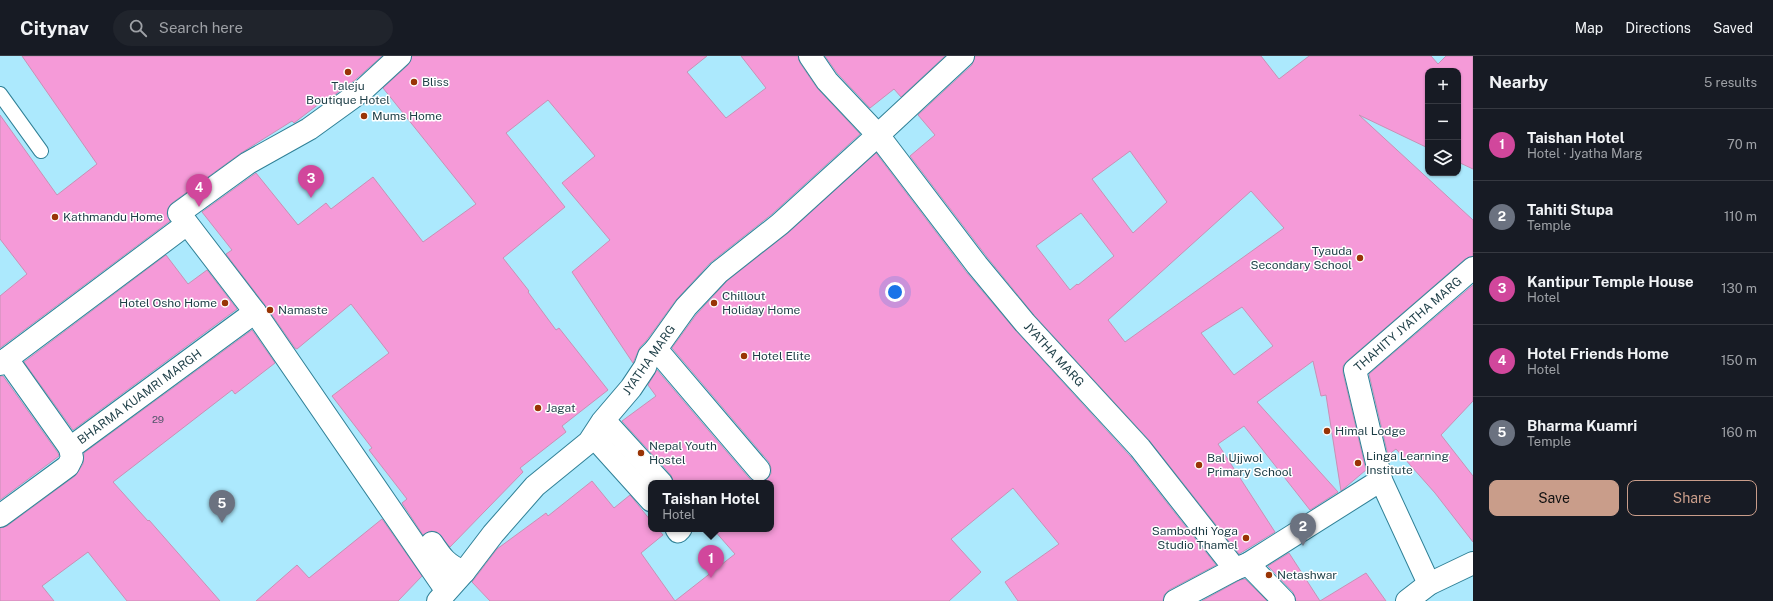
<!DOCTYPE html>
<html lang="en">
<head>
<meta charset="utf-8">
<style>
  :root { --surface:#171b24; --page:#20242c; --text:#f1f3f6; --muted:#9ea1a6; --line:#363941; --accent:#c99d8a }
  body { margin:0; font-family:"Public Sans",sans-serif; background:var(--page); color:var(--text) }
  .controls { position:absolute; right:12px; top:12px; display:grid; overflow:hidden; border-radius:8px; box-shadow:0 1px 3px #0004 }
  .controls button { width:36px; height:36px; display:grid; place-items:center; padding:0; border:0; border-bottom:1px solid var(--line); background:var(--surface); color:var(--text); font:20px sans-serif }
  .you { position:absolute; left:895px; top:236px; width:14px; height:14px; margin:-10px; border:3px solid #fff; border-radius:50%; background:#1a73e8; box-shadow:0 0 0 6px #1a73e833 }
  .badge { display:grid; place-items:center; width:26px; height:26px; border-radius:50%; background:var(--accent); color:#fff; font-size:13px; font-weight:700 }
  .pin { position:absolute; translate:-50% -33px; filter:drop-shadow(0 1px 2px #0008) }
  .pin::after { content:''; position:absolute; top:21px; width:14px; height:12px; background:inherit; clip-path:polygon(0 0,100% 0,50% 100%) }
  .popup { position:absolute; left:648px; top:424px; width:126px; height:52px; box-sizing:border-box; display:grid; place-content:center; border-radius:8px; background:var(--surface); filter:drop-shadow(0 1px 3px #0005); font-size:13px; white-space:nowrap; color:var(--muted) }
  .popup b { font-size:15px; color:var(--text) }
  .popup::after { content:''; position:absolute; left:50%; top:100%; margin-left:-8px; border:8px solid transparent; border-top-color:var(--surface) }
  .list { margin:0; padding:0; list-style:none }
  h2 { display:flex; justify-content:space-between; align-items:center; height:52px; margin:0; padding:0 16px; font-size:17px }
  h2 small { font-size:13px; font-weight:400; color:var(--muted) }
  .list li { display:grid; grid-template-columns:26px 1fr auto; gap:12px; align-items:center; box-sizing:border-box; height:72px; padding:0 16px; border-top:1px solid var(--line) }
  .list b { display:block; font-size:15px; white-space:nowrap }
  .list p { margin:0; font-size:13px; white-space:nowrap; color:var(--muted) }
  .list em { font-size:13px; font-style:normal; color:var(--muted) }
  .actions { display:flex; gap:8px; padding:12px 16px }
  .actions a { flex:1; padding:9px 0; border:1px solid var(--accent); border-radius:8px; text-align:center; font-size:14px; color:var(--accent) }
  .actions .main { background:var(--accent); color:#111 }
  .icon { flex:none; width:22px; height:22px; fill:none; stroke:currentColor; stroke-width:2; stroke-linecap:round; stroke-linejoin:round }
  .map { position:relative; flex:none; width:1473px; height:545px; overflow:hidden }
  header { display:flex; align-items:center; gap:24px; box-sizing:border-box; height:56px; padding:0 20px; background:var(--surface); border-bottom:1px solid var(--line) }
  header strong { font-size:19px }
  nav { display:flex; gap:22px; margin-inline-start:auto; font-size:14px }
  .search { width:280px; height:36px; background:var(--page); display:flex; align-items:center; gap:10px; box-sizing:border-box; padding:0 14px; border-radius:22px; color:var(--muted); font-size:15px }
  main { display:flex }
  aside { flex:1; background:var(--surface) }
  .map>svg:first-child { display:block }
</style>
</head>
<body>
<header>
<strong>Citynav</strong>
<div class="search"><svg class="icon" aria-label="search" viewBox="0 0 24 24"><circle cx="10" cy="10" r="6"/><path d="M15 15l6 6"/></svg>Search here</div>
<nav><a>Map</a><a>Directions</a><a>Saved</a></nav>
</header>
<main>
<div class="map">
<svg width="1473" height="545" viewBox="0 0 1473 545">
  <rect width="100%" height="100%" fill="#ace9fd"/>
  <g fill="#f59ad8" stroke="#c990b5" fill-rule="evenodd">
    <path d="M22,0h360l-27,24 -26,19 -1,-2 -34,26 -2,-2 -51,32 -69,50 -4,5 -1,6 3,7 -170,127v-52l27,-22 -27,-35v-124l57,80 40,-31z"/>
    <path d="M412,0h295l-20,16 39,46 40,-30 -25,-32h57l2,7 17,25 43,46 -88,80 -62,49 -34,37 -30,41 -6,6 -7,16 -61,-91 38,-32 -48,-57 33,-27 -47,-56 -42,33 59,74 -62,51 26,33 -1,1 28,38 3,-2 49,62 -46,36 4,6 -46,36 3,4 -73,75 -13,-15 -6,-1 -8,4 -21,-32 5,-4 -38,-49 3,-2 -40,-52 57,-43 -38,-49 -54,45 -2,-1 -30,-43 -39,-51 6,-4 -30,-38 54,-39 42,52 28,-22 5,6 42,-32 50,65 53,-38 -93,-116 25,-23z"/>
    <path d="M825,0h120l-44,41 -7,-8 -24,19 -33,-35z"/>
    <path d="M975,0h286l18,23 30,-23h122l7,8 8,-8h27v113l-15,-7v-91h-30v77l-69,-33 114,105v36l-8,3 -118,102 -4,5v7l23,97 -25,21 -15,-96 -5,1 -8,-35 -56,41 81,90 -28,18 -66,-84 -26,18 57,88 -36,22 -90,-114 -115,-125 -47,-58 -77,-101 25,-21 -17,-20 54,-50zM1130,95l37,51 -34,31 -41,-54zM1251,135l33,37 -159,114 -17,-22zM1081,157l33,43 -36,29 -1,-1 -7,6 -34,-44zM1242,251l31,39 -39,29 -33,-42z"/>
    <path d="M876,97l91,120 49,58 114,125 86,109 -47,25 -5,5 -1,6h-145l-13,-19 54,-38 -46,-56 -62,51 30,33 -32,29h-459l-18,-19 25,-33 49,-36 2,3 44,-35 22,27 16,-13 21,26v8h7l5,6 -22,18 34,48 60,-47 -22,-25h58v-46h-97l-3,-8 -49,-54 34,-25 -8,-11 9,-15 92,108 5,4h7l6,-3 4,-5v-6l-2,-6 -97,-114 24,-33 31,-34 61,-48z"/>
    <path d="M166,199l22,29 19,-14 30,39 -164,121 -49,-68z"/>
    <path d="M1473,229v116l-32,34 32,41v66l-38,-49 -39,-44 -8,6 -19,-81z"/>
    <path d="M252,274l23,33 -40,31 -3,-4 -119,92 35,39 1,-1 71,81h-93l-39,-49 -46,34 12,15h-54v-73l7,-2 68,-50 8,-12 1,-11z"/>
    <path d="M0,320h3l55,77 1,3 -59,44z"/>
    <path d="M382,463l40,57 -24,25h-142l41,-36 12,13z"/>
    <path d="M1289,497l31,48 46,-28 20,28h-90l-3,-9 -25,-26z"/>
    <path d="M1245,523l22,22h-65l38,-21z"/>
  </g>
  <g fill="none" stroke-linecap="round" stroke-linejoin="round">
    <defs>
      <path id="service" d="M0,38l41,57"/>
      <g id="pedestrian">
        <path d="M602,366l1,9 -7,9 55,61"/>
        <path d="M603,375l8,-4 51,56"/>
        <path d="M676,473l2,3 3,-3"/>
      </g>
      <g id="minor">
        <path d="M400,0l-37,34 -54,39 -61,34 -69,50 76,99 191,278"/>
        <path id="s1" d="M810,0l17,25 51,54 99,130 48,58 115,125 95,121"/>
        <path d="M656,293l103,121"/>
        <path d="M7,303l63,89"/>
        <path d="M0,308l187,-140"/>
        <path id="s2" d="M1381,424l-26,-110 118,-102"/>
        <path id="s3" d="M0,460l68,-50 4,-8 -2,-10 185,-136"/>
        <path d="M432,487c10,15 15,22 32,29"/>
        <path d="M438,545l26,-29 29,-38 42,-48 54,-44 13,-20 29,-34 14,-21 4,-11 7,-7 30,-42 33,-35 61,-48 98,-89 85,-79"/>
      </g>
      <g id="tertiary">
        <path d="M1248,508l36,37"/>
        <path d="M1175,545l60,-32 13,-5 133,-84 48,104"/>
        <path d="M1407,545l22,-17 44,-21"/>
      </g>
    </defs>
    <use href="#service" stroke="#308197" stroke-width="16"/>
    <use href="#pedestrian" stroke="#308197" stroke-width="23"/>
    <use href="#minor" stroke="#308197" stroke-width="24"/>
    <use href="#tertiary" stroke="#308197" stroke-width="24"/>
    <use href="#service" stroke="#fff" stroke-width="14"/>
    <use href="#pedestrian" stroke="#fff" stroke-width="21"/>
    <use href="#minor" stroke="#fff" stroke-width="22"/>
    <use href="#tertiary" stroke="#fff" stroke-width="22"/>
  </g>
  <g fill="#993405" stroke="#fff" stroke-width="1.5">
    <circle cx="348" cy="16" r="4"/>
    <circle cx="414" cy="26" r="4"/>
    <circle cx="364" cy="60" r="4"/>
    <circle cx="55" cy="161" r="4"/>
    <circle cx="1360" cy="202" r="4"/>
    <circle cx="225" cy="247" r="4"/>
    <circle cx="714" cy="247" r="4"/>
    <circle cx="270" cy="254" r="4"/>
    <circle cx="744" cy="300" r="4"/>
    <circle cx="538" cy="352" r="4"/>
    <circle cx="1327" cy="375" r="4"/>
    <circle cx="641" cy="397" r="4"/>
    <circle cx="1358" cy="407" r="4"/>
    <circle cx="1199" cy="409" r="4"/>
    <circle cx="1246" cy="482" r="4"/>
    <circle cx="1269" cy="519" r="4"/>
  </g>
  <g text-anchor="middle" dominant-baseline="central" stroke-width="3" stroke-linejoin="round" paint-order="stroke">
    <g font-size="10" fill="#52546a">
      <text x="158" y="363">29</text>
    </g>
    <g font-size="12" fill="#1c3d46" stroke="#fff" text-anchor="start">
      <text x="422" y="26">Bliss</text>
      <text x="348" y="30" text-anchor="middle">Taleju<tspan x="348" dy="14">Boutique Hotel</tspan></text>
      <text x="372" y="60">Mums Home</text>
      <text x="63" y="161">Kathmandu Home</text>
      <text x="1352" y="195" text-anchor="end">Tyauda<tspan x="1352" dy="14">Secondary School</tspan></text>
      <text x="722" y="240">Chillout<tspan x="722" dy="14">Holiday Home</tspan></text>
      <text x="217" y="247" text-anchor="end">Hotel Osho Home</text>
      <text x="278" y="254">Namaste</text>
      <text x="752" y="300">Hotel Elite</text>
      <text x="546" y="352">Jagat</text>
      <text x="1335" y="375">Himal Lodge</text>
      <text x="649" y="390">Nepal Youth<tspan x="649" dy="14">Hostel</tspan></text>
      <text x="1366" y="400">Linga Learning<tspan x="1366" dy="14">Institute</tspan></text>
      <text x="1207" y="402">Bal Ujjwol<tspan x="1207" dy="14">Primary School</tspan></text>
      <text x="1238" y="475" text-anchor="end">Sambodhi Yoga<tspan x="1238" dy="14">Studio Thamel</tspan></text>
      <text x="1277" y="519">Netashwar</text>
    </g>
    <g font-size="12" fill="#1c3d46" stroke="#fff">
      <text stroke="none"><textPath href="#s2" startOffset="183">THAHITY JYATHA MARG</textPath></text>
      <text stroke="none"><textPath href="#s1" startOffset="386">JYATHA MARG</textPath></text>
      <text transform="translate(649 304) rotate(-55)">JYATHA MARG</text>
      <text stroke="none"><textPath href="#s3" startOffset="190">BHARMA KUAMRI MARGH</textPath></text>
    </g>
  </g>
</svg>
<div class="controls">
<button>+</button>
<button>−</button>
<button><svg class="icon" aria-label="layers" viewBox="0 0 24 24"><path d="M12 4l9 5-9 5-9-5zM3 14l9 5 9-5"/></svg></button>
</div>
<div class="you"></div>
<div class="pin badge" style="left:711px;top:522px;background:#d1479c">1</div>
<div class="popup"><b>Taishan Hotel</b>Hotel</div>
<div class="pin badge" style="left:1303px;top:490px;background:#6b7280">2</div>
<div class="pin badge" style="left:311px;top:142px;background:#d1479c">3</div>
<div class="pin badge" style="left:199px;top:151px;background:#d1479c">4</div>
<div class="pin badge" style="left:222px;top:467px;background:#6b7280">5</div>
</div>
<aside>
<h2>Nearby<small>5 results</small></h2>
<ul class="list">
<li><span class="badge" style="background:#d1479c">1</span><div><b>Taishan Hotel</b><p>Hotel · Jyatha Marg</p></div><em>70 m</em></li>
<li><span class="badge" style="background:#6b7280">2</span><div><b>Tahiti Stupa</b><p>Temple</p></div><em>110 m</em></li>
<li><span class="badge" style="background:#d1479c">3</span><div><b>Kantipur Temple House</b><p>Hotel</p></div><em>130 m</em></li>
<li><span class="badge" style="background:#d1479c">4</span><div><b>Hotel Friends Home</b><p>Hotel</p></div><em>150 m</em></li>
<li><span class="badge" style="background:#6b7280">5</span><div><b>Bharma Kuamri</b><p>Temple</p></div><em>160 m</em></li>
</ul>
<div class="actions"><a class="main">Save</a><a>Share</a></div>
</aside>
</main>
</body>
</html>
